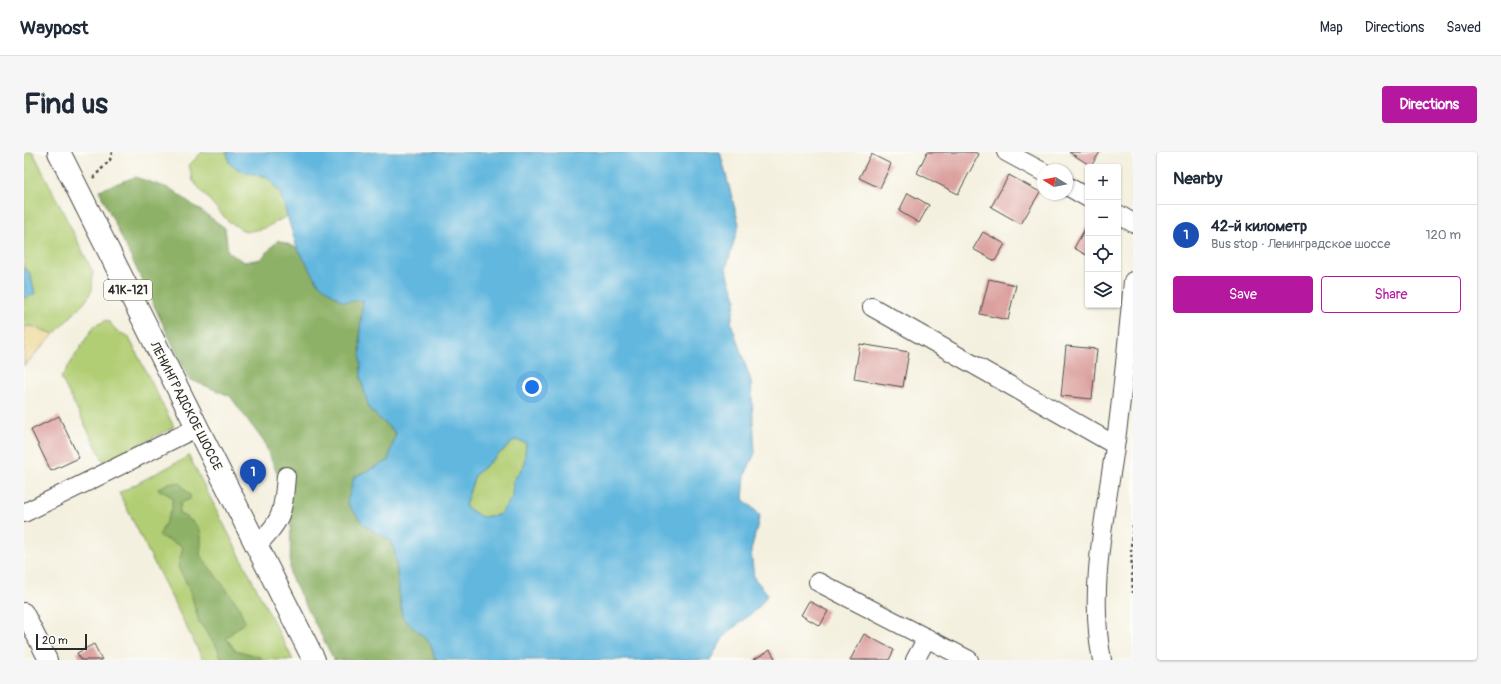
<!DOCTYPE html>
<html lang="en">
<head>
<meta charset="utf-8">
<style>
  :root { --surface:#fff; --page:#f6f6f7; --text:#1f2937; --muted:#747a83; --line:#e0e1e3; --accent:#b5179e }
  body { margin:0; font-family:Pangolin,sans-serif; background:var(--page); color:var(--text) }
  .controls { position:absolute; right:12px; top:12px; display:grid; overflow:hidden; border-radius:4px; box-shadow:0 1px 3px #0004 }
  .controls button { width:36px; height:36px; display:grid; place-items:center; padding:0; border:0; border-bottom:1px solid var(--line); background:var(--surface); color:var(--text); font:20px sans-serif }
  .compass { position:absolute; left:1013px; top:12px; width:36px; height:36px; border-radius:50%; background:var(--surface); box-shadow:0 1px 3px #0004; rotate:280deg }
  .scale { position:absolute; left:12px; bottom:10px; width:51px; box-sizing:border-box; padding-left:4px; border:2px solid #2b2b2b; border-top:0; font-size:11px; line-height:14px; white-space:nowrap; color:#2b2b2b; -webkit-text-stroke:3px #fdfcf7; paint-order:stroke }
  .you { position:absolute; left:508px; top:235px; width:14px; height:14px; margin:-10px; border:3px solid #fff; border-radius:50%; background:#1a73e8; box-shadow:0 0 0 6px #1a73e833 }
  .badge { display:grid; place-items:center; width:26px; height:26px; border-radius:50%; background:var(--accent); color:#fff; font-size:13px; font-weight:700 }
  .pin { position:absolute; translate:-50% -33px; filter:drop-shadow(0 1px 2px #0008) }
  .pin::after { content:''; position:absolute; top:21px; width:14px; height:12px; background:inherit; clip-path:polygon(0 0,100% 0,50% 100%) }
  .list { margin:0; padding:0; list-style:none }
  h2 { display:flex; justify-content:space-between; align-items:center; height:52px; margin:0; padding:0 16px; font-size:17px }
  h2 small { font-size:13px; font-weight:400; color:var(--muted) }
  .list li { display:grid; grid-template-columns:26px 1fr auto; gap:12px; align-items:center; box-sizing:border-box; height:60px; padding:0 16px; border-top:1px solid var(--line) }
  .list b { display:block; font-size:15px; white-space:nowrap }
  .list p { margin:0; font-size:13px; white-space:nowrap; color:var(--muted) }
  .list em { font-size:13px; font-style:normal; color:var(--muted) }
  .actions { display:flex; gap:8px; padding:12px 16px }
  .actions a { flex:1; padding:9px 0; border:1px solid var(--accent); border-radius:4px; text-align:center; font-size:14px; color:var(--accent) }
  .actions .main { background:var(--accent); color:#fff }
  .icon { flex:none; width:22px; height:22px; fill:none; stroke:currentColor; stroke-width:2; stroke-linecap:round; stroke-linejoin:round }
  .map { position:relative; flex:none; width:1109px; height:508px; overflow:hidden; border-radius:4px }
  header { display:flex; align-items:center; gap:24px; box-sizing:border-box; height:56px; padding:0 20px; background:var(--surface); border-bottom:1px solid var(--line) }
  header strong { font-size:19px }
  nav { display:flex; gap:22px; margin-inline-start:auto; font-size:14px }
  .intro { display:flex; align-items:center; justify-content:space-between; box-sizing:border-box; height:96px; padding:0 24px }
  h1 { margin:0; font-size:28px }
  .button { padding:10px 18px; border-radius:4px; background:var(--accent); color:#fff; font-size:14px; font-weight:700 }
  main { display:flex; gap:24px; padding:0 24px }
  aside { flex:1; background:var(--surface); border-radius:4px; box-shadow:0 1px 3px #0004 }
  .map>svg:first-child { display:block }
</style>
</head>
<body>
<header>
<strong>Waypost</strong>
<nav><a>Map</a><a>Directions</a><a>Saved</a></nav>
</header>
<div class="intro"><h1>Find us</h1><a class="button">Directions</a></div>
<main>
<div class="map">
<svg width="1109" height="508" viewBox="0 0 1109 508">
  <rect width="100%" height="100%" fill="#fdfcf7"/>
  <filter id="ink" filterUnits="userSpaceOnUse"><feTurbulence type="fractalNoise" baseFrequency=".025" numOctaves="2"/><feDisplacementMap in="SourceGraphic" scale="8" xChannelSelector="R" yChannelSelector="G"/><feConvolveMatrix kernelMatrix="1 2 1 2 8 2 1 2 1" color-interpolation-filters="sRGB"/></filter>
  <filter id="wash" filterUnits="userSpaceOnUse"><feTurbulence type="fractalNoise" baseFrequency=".012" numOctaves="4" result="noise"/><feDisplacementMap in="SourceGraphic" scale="16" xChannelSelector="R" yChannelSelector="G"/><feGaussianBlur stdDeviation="0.9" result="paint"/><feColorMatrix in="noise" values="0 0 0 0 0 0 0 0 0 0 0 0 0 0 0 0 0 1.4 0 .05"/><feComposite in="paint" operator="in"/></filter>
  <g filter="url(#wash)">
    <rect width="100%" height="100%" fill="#f4f0df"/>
    <g fill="#b2ce75" stroke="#6e7c50">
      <path d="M0,0h9l60,120 -1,18 -6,11 -32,33 -23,-8 -7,1v-29l11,-5 -5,-20 -6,-5z"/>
      <path d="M178,0h25l2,11 12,8 26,6 14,16 6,23 -22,12 -19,4 -18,-11 -17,-19 -18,-21 -4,-16z"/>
      <path d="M83,168l11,12 10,4 46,91 -70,35 -43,-84 33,-52z"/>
      <path d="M491,288l11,3 -2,22 -11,16 -1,17 -13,17 -18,2 -16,-11 10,-31z"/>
      <path d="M165,304l104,204h-90l-84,-167z"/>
    </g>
    <g fill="#8db166" stroke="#5c6e48">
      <path d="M111,25l36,12 54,39 3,24 16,10 17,-3 17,-19 19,8 22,36 44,16 -3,30 1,49 8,30 27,24 -8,28 -34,16 11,49 25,14 5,13 7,64 28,26 6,17h-102l-44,-85 1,-68 -27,-65 -34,-46 -41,-17 -90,-189z"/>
      <path d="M144,331h12l10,12v4l-9,4 -2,10c23,14 24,15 21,42l38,50 7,17 -19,16 9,12 26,7 1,3h-40l-5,-13 -18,-25 -9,-32 -12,-23 5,-20 -24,-11 13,-27v-12l-14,-8z"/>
    </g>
    <path fill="#eeda9e" stroke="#8c8264" d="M7,174l23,8 -30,32v-39z"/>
    <g fill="#62b7de" stroke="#467184" fill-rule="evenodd">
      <path d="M203,0h493l19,72 -13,45 10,29 -5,25 20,58 4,72 -10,22 -2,24 17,16 -9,36 3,27 14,16 -10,14 -33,27 -15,25h-274l-6,-17 -28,-26 -7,-64 -5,-13 -25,-14 -18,-23 7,-26 34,-16 8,-28 -27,-24 -8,-30 -1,-49 3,-30 -20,2 -24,-18 -22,-36 -17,-55 -13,-16 -26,-6 -12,-8zM491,288l11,3 -2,22 -11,16 -1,17 -13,17 -18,2 -16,-11 10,-31z"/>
      <path d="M0,116l6,5 5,21 -11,4z"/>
    </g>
    <g id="blocks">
      <g fill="#dba09e">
        <path d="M903,0h47l5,2 -21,40 -41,-21z"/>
        <path d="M1045,0h31l-9,14z"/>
        <path d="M847,2l20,10 -11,24 -21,-10z"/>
        <path d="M985,23l31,17 -19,32 -30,-17z"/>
        <path d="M884,41l21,12 -10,18 -20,-12z"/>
        <path d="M1063,73l1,1v30l-14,-8z"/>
        <path d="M959,80l22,12 -10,17 -22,-12z"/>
        <path d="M965,127l27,6 -8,35 -28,-6z"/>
        <path d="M836,192l49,8 -6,35 -49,-8z"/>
        <path d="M1042,194l31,3 -5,50 -31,-3z"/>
        <path d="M35,264l20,42 -28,13 -20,-41z"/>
        <path d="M785,449l19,10 -8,15 -19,-11z"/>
        <path d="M840,482l30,16 -5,10h-39z"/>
        <path d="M70,492l8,16h-21l-4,-7z"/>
        <path d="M746,498l6,10h-23z"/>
      </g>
    </g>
  </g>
  <g filter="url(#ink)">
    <use href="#blocks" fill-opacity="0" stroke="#494946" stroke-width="1"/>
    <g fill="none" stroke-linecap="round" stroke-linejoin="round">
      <defs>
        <g id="minor">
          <path d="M982,0l37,20"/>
          <path d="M1043,34l21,12"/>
          <path d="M1094,62l15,9"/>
          <path d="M848,155l243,138"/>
          <path d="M0,361l172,-85"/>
          <path d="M232,394c27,-26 27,-34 30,-70"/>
          <path d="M794,430l151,78"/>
          <path d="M0,460l24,48"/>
          <path d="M891,508l12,-22"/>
          <path d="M1078,508c-14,-70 3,-143 13,-213 8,-55 13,-111 18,-166"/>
        </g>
        <path id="major" d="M35,0l255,508"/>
      </defs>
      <use href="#minor" stroke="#494946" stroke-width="20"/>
      <use href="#major" stroke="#494946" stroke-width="24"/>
      <g stroke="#494946" stroke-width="2.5" stroke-dasharray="3 3" stroke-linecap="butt">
        <path d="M69,26l17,-18 2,-8"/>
        <path d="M1109,373l-2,22 2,46"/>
      </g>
      <use href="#minor" stroke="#fff" stroke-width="18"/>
      <use href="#major" stroke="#fff" stroke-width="22"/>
    </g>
  </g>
  <g text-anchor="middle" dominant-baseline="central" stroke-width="3" stroke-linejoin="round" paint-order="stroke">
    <rect fill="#fdfcf7" stroke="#6a6a68" stroke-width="1" x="80" y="128" width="48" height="20" rx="3"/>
    <g font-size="12" font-weight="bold" fill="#2b2b2b">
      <text x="104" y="138">41К-121</text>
    </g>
    <g font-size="13" fill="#2b2b2b" stroke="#fdfcf7">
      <text transform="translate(162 254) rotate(63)">ЛЕНИНГРАДСКОЕ ШОССЕ</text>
    </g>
  </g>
</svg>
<div class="controls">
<button>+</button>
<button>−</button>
<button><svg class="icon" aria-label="locate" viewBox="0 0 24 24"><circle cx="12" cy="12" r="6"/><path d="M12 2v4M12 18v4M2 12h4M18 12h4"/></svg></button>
<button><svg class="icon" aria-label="layers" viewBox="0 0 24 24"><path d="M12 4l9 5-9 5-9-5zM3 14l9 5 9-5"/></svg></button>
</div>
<svg class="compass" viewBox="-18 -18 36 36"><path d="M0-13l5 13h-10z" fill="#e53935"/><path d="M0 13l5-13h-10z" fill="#747a83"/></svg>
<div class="scale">20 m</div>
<div class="you"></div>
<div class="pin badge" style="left:229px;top:340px;background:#1a4fb4">1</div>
</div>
<aside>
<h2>Nearby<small></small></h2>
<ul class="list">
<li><span class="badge" style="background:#1a4fb4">1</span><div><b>42-й километр</b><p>Bus stop · Ленинградское шоссе</p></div><em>120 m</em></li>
</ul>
<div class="actions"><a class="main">Save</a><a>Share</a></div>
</aside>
</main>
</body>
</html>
